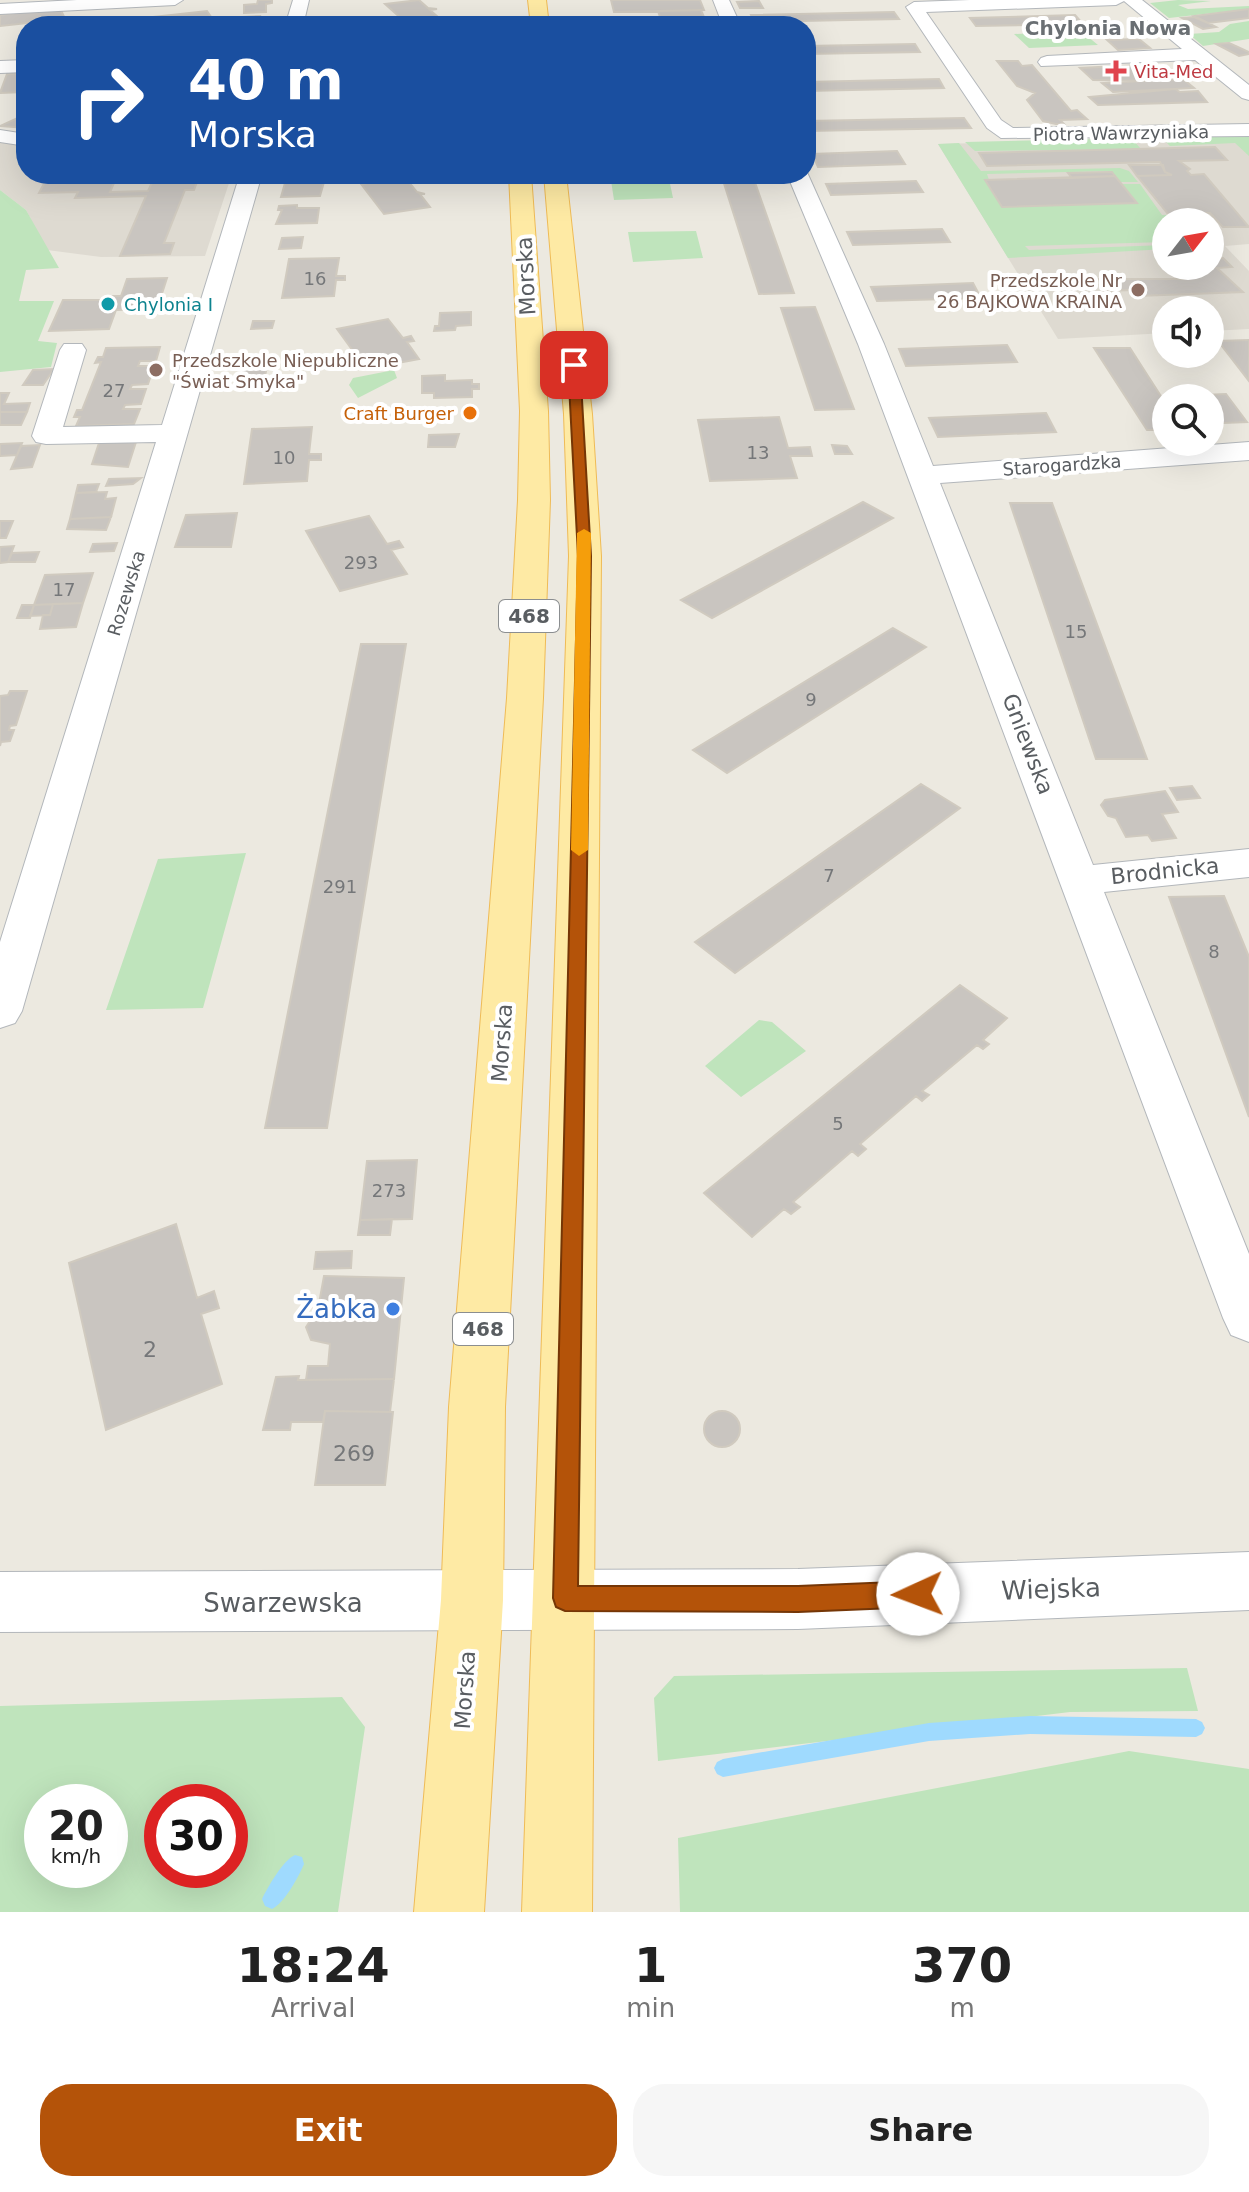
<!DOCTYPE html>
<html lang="en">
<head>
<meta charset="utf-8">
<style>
  :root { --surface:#fff; --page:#f6f6f6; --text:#222; --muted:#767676; --accent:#b45309 }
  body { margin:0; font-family:"DejaVu Sans",sans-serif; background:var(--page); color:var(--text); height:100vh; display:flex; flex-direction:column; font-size:30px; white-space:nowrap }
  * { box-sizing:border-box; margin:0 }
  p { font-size:26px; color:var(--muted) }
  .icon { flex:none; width:44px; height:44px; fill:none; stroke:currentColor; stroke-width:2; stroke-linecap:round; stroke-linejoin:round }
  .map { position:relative; height:1912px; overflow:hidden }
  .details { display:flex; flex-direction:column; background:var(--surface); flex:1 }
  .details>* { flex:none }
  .guide { position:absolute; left:16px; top:16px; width:800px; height:168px; border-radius:32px; box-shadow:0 8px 32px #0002; background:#1a4fa0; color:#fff; overflow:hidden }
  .needle { width:52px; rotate:59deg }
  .fabs { position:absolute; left:1152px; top:208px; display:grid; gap:16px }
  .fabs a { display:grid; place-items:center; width:72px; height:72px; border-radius:50%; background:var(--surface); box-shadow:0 8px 32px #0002; font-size:40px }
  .speed { position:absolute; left:24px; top:1784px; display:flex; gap:16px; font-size:40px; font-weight:700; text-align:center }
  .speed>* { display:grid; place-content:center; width:104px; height:104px; border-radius:50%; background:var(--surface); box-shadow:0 8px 32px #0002; line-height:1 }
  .speed small { font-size:20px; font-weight:400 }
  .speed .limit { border:12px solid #d22; background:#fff; color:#111 }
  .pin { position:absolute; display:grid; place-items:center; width:68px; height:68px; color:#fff; margin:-34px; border-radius:16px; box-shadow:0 4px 12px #0006 }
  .me { position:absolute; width:88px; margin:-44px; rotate:268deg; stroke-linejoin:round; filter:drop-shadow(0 0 6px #0008) }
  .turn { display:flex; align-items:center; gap:28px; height:168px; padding:0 40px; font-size:36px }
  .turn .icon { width:104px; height:104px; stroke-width:2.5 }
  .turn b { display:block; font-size:56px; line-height:68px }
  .eta { display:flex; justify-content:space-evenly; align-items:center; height:136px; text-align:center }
  .eta b { font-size:48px; font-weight:800; line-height:56px }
  .cta { display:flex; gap:16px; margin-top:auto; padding:16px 40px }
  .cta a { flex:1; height:92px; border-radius:32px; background:var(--accent); color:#fff; font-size:32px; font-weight:800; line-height:92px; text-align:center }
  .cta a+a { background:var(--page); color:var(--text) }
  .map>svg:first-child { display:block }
  .education { fill:#dedad1; fill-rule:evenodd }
  .green { fill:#bfe4bc; fill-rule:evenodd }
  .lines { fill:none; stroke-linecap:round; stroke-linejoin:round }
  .stream { fill:#9fdafe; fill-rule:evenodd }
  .building { fill:#c9c5c0; stroke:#d0cabf; stroke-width:2 }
  .street-casing { stroke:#b3b7bb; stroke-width:2 }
  .primary-casing { stroke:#efbb56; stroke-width:2 }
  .street { fill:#fff; fill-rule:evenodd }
  .primary { fill:#feeaa4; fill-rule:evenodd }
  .route { fill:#b45309; stroke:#753606; stroke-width:2 }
  .slow { fill:#f59e0b }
  .health-dot { fill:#e0444e; stroke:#fff; stroke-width:3 }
  .education-dot { fill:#8d6e63; stroke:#fff; stroke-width:3 }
  .culture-dot { fill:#0f9aa8; stroke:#fff; stroke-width:3 }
  .food-dot { fill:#e8710a; stroke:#fff; stroke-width:3 }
  .shop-dot { fill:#3f7fe0; stroke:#fff; stroke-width:3 }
  .labels { text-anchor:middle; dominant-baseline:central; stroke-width:8; stroke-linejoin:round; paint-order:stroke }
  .far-health-label { font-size:18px; fill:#be3a42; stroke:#fff; text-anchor:start }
  .far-street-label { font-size:18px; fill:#595d61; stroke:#fff }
  .number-label { font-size:18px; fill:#757779 }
  .far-education-label { font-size:18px; fill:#785e54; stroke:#fff; text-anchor:end }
  .far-culture-label { font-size:18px; fill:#0d838f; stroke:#fff; text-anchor:start }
  .far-food-label { font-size:18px; fill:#c56008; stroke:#fff; text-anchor:end }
  .far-neighbourhood-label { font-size:20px; font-weight:bold; fill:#6a6f73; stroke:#fff }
  .shield { fill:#fff; stroke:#8b8e90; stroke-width:2 }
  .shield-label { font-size:20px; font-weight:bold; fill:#595d61 }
  .street-label { font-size:22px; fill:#595d61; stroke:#fff }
  .near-number-label { font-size:22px; fill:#757779 }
  .near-shop-label { font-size:26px; fill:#366cbe; stroke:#fff; text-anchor:end }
  .near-street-label { font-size:26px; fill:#595d61; stroke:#fff }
</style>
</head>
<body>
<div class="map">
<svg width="1249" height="1912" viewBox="0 0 1249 1912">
  <rect width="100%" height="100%" fill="#ece9e0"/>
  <!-- education -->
  <path class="education" d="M1249,136V244L1225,246L1249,271V329L1210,331V310H1166V333L1058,339L938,144ZM1166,222H1210V266H1166Z
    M0,140L26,145V174H232L205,256L101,257L47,250L26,210L0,190Z"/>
  <!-- green -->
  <path class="green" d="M1178,0L1211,1L1178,5L1188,9L1249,6V9L1169,18L1150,3Z
    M1249,21V39L1203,46L1189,34L1219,32L1230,24Z
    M1081,31L1098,45L1029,48L1014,34Z
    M1249,135V156L1235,143L1170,146L1163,139L1154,138Z
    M1140,138L1133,140L1141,149L975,151L965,142Z
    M959,143L981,171L1120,168L1129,171L1138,182H1120L1111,171L987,174L989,180L985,181L1002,207L1136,202L1122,184H1140L1162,215L1196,214L1204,222H1166V242L1025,246L1029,250L1166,245V249L1008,258L938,144Z
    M610,174H668L673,198L614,200Z
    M0,190L26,210L59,268L26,270L19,301H54L38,341L57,343L51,367L0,372Z
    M696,231L703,258L633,262L628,232Z
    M394,370L397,378L358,398L349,385L353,378Z
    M246,853L203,1008L106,1010L158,859Z
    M759,1020L772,1022L806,1051L741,1097L705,1066Z
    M1187,1668L1198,1711L1070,1712L658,1761L654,1698L674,1676Z
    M342,1697L365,1727L338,1912H0V1706ZM42,1802H110V1870H42ZM162,1802H230V1870H162Z
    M1129,1751L1249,1769V1912H680L678,1838Z"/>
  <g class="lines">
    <!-- stream -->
    <path class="stream" d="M1030,1716L1196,1719L1202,1722L1205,1728L1202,1734L1196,1737L1030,1734L929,1741L723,1777L717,1774L714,1768L717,1762L723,1759L929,1723Z
      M295,1855L302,1857L304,1864C299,1876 284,1904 272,1909L265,1906L262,1899C268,1887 283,1860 295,1855Z"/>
  </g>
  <!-- building -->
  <path class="building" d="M258,0H272V3L266,4V12L244,13V5L257,4Z
    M419,0L428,8L437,9L430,10L438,17L404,21L385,4Z
    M611,0H700L704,10L614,12Z
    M759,1L763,8H740L737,2Z
    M60,8L65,19L0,26V15Z
    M1249,9V18L1208,23L1194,16Z
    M701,10L706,22L662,23L658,11Z
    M207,11L214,21L182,26H147L143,18Z
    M894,12L899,19L754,22L751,15Z
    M1075,15L1083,24L976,26L970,18Z
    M260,16L259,19H272L273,25L244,26L245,22H241L243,17Z
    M1194,17L1208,23L1216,27L1203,29L1182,18Z
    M1139,39L1150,48L1118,50L1107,40Z
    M1229,43L1249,52V54L1239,56L1216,44Z
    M915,44L920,52L806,54V46Z
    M997,61H1018L1022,66L1032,65L1071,111L1077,110L1087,119L1060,120L1064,124H1056L1043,121L1027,100L1035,93L1017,86Z
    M1141,65L1152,74L1141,77L1145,81L1093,80L1080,68Z
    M25,73L21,83L26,82L24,92L0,93L7,74Z
    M939,79L944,88L806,91V82Z
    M1183,79L1194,88L1113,92L1102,83Z
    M1175,89L1180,92L1198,91L1207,102L1098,105L1089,97Z
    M25,113L26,128L0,126L20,117Z
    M964,118L971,128L806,131V121Z
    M1215,147L1227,160L1179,161L1190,169L1187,171L1191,175L1204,174L1249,227H1223L1210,213L1168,214L1137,176L1172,175L1165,172L1160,162L987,166L979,153Z
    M897,151L905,164L818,167L812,154Z
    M1129,165H1163L1165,172L1172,175L1137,176Z
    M1112,172L1115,176L1072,178L1068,173Z
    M49,174H118L110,192L148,191L156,174H200L194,190H185L164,243H174L170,254L120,256L146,196L75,198L78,192L39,193Z
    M721,174H752L794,293L759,294Z
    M1115,176L1137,203L1002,207L985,180Z
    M405,177L417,192L425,194H420L430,207L384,214L361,184Z
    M916,181L923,192L831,195L826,184Z
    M324,182L320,196L281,197L285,183Z
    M297,205V208H319L317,223L276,224L282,210H278L279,206Z
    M942,229L950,242L853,245L847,232Z
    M303,237L301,248L279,249L282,238Z
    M339,258L336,276H345V280H336L334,296L282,298L289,259Z
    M1223,258L1232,267L1217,268L1243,292L1137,296L1133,290L1106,291L1097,279H1184L1174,266H1210V259Z
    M167,278L157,309L116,310L109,329L49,331L63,300H106L108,296H121L127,279Z
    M973,283L981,298L877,301L871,287Z
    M815,307L854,409L815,410L781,308Z
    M471,312V325L456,326L455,330L434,331L435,326H439L440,313Z
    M388,319L403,338L411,336L414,341L407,342L419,359L366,369L337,329Z
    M253,321H274L272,328L251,329Z
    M1249,340V381L1218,341Z
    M1007,345L1017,362L906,366L899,349Z
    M160,347L156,361H140L138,366H154L148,384L132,385L130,389H146L141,404L125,405L123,409H140L134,424L76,426L80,417H74L77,410H82L101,362L95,363L98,357H103L106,348Z
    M1094,348H1130L1166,404V430H1147Z
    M268,363L263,384L238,385L243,364Z
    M54,369L43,385H23L33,370Z
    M445,375V381L472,380V384H479V389H472V397L434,398V393H422V376Z
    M0,393H9L4,404L30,403L27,412H0Z
    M1226,394L1247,422L1223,423L1210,405V398L1203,395Z
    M0,412H27L21,425H0Z
    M1046,413L1056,432L938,437L929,418Z
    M779,417L788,448L810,447L812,456H790L797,478L710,481L698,420Z
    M312,427L309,454H321V460H309L307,481L244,484L252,429Z
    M459,434L455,447H428L429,435Z
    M136,442L128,467L92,464L99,443Z
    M22,443L17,455L0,456V444Z
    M40,445L32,467L11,469L21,446Z
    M832,445L847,446L852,454H835Z
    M141,478L133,484L106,486L109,479Z
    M99,484L96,492L76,493L78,485Z
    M107,492L105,499L116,498L111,517L70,519L76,493Z
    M863,502L893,518L712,618L681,600Z
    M1010,503H1052L1147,759H1096Z
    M237,513L231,547H175L186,515Z
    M369,516L387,544L399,541L403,547L391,550L407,574L340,591L306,531Z
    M111,517L106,530L67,529L70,519Z
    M0,521H13L6,538H0Z
    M117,543L114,551L90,552L93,544Z
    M14,546L8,562L0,563V547Z
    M39,552L35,562H8L12,553Z
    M93,573L83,603L34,605L45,575Z
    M83,603L76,627L40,629L43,615H50L53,604Z
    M53,604L50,615L30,616L34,605Z
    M22,605H34L30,618H17Z
    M893,628L926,647L727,773L693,750Z
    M361,644H406L327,1128H265Z
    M10,691H27L16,725L10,726L9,730H14L10,741L1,742L0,746V696L8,695Z
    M921,784L960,808L735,973L695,942Z
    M1192,786L1200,798L1177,800L1170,788Z
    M1165,791L1178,812L1162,814L1176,838L1152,841L1148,835L1126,837L1116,818L1108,816L1101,805L1105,800Z
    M1224,896L1249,957V1117L1169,897Z
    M960,985L1007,1018L983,1040L989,1044L983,1049L977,1045L922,1091L929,1095L922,1101L916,1096L860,1144L866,1149L858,1156L852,1151L793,1202L800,1207L791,1214L784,1209L752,1237L704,1193Z
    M417,1160L412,1219L360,1220L367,1161Z
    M392,1219L390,1235H358L360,1220Z
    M176,1224L197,1298L214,1291L219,1308L201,1314L222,1384L106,1430L69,1263Z
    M352,1251L351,1268L314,1269L316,1252Z
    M324,1276L404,1278L394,1379L306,1380L308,1366H328L330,1344L311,1340L306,1327L318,1309Z
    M299,1376L298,1380L394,1379L390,1412L325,1411L323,1422H291L290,1430H263L276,1377Z
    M704 1429a18 18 0 1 1 36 0a18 18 0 1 1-36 0Z
    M325,1411L393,1412L385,1485H315Z"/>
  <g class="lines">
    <!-- street casing -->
    <g class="street-casing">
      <path id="street" d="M77,0H183L175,5L0,14V4Z
        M293,0H309L303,26H285Z
        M713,0H729L741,26H723Z
        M970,0H1142L1249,85V100L1242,98L1195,60L1041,66L1038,62L1041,58L1047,56L1182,49L1124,1L1116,5L926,12L1001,120L1013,128L1249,124V136L1001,138L987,128L906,7L914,2Z
        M26,60V72L0,73V61Z
        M0,130L26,134V146L0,142Z
        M806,170L884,344L933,466L1249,442V460L940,483L1093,865L1249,849V877L1104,892L1249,1254V1342L1231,1335L1223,1318L858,344L787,174H806Z
        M240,174H262L22,1011L15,1023L0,1028V942L156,442L46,444L36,442L32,436L60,350L64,344H82L86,350L63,427L162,425Z
        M1249,1552V1610L798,1629L0,1632V1572L798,1569Z"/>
    </g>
    <!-- primary casing -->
    <g class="primary-casing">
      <path id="primary" d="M528,0H546L549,26H531Z
        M509,174H531L548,411L550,500L543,698L505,1407L503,1600L484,1912H414L441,1600L449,1407L507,698L518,500L520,411Z
        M544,174H566L592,414L601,556L592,1912H522L569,556L564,414Z"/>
    </g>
    <!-- street -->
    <use href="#street" class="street"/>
    <!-- primary -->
    <use href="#primary" class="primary"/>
  </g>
  <!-- route -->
  <path class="route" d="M574,362L580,365L591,556L578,1586H798L918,1581L927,1585L930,1594L927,1603L918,1607L798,1612L565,1611L556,1607L553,1598L578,556L568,365Z"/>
  <!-- slow -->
  <path class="slow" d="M584,529L591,533L588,850L579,856L571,850L577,533Z"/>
  <!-- markers -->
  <path class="health-dot" d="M1112 59h8v8h8v8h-8v8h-8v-8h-8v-8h8z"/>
  <g class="education-dot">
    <circle cx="1138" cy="290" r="8"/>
    <circle cx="156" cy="370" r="8"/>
  </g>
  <circle class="culture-dot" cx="108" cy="304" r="8"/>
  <circle class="food-dot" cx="470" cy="413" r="8"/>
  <circle class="shop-dot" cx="393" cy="1309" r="8"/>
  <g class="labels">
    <!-- far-health labels -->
    <g class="far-health-label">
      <text x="1134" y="71">Vita-Med</text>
    </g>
    <!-- far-street labels -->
    <g class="far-street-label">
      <text transform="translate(1121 133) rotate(-1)">Piotra Wawrzyniaka</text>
      <text transform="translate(1062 465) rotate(-4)">Starogardzka</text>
      <text transform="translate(126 593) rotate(-73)">Rozewska</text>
    </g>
    <!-- number labels -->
    <g class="number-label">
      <text x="315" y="278">16</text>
      <text x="114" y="390">27</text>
      <text x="758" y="452">13</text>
      <text x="284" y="457">10</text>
      <text x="361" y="562">293</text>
      <text x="64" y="589">17</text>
      <text x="1076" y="631">15</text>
      <text x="811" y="699">9</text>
      <text x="829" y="875">7</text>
      <text x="340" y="886">291</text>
      <text x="1214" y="951">8</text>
      <text x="838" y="1123">5</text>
      <text x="389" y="1190">273</text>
    </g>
    <!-- far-education labels -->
    <g class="far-education-label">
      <text x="1122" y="280">Przedszkole Nr<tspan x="1122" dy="21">26 BAJKOWA KRAINA</tspan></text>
      <text x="172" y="360" text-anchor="start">Przedszkole Niepubliczne<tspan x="172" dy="21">"Świat Smyka"</tspan></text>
    </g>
    <!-- far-culture labels -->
    <g class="far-culture-label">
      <text x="124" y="304">Chylonia I</text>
    </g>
    <!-- far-food labels -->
    <g class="far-food-label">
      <text x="454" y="413">Craft Burger</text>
    </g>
    <!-- far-neighbourhood labels -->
    <g class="far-neighbourhood-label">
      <text x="1108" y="28">Chylonia Nowa</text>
    </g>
    <!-- shield labels -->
    <g class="shield">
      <rect x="499" y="600" width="60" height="32" rx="6"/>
      <rect x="453" y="1313" width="60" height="32" rx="6"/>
    </g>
    <g class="shield-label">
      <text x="529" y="616">468</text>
      <text x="483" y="1329">468</text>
    </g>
    <!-- street labels -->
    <g class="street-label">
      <text transform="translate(526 276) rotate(-93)">Morska</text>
      <text transform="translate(1028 744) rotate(69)">Gniewska</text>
      <text transform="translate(1165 871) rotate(-6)">Brodnicka</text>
      <text transform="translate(502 1043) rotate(-86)">Morska</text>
      <text transform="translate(465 1690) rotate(-86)">Morska</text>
    </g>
    <!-- near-number labels -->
    <g class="near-number-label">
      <text x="150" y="1349">2</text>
      <text x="354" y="1453">269</text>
    </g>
    <!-- near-shop labels -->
    <g class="near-shop-label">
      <text x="377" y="1309">Żabka</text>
    </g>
    <!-- near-street labels -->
    <g class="near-street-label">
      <text transform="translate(1051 1589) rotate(-2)">Wiejska</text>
      <text x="283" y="1603">Swarzewska</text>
    </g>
  </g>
</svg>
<div class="fabs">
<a><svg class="needle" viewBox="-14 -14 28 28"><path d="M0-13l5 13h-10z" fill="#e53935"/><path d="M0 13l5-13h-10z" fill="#767676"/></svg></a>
<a><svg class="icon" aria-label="sound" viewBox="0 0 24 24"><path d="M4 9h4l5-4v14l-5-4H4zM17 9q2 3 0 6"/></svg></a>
<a><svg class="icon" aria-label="search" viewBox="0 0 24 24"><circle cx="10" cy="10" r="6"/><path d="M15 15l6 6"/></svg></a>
</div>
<div class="speed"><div>20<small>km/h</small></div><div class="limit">30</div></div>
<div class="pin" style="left:574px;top:365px;background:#d93025"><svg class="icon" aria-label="arrive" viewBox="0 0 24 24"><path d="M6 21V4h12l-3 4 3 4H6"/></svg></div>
<svg class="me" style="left:918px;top:1594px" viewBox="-20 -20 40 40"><circle r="19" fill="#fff"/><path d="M0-13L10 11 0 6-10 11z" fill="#b45309"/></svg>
<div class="guide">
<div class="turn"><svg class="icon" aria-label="right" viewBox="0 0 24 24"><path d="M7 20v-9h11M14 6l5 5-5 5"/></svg><div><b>40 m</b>Morska</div></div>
</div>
</div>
<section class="details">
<div class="eta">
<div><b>18:24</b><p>Arrival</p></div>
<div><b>1</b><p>min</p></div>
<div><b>370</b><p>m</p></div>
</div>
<div class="cta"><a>Exit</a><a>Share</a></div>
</section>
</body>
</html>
